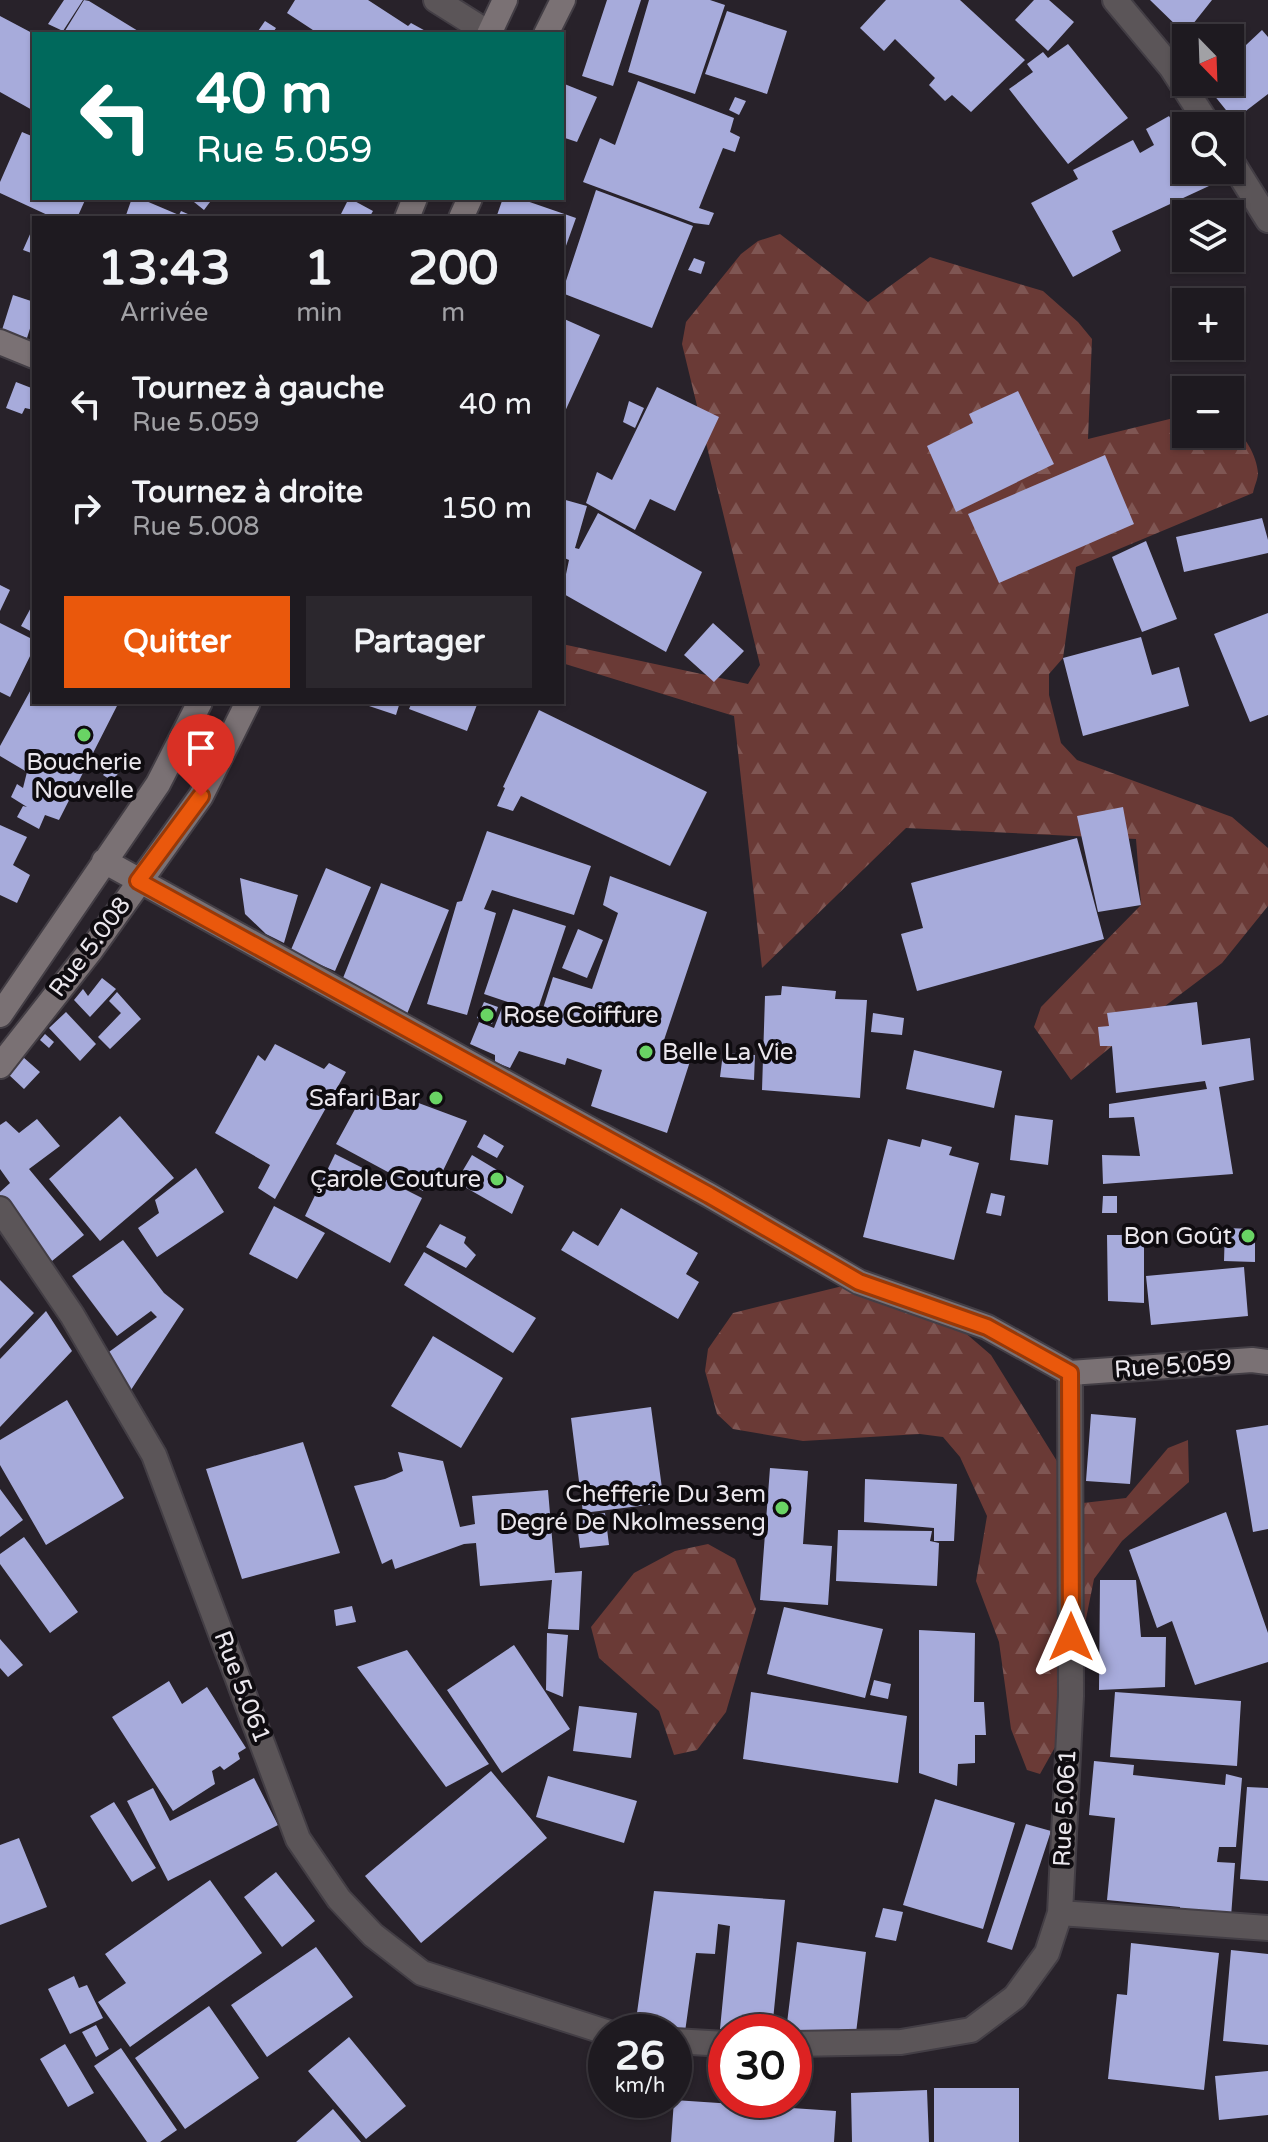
<!DOCTYPE html>
<html lang="fr">
<head>
<meta charset="utf-8">
<style>
  :root { --surface:#1e1a20; --page:#2b272d; --text:#f1f3f6; --muted:#a1a1a5; --line:#3c383e; --accent:#ea580c }
  body { margin:0; font-family:"Varela Round",sans-serif; background:var(--page); color:var(--text); height:100vh; display:flex; flex-direction:column; font-size:30px; white-space:nowrap }
  * { box-sizing:border-box; margin:0 }
  p { font-size:26px; color:var(--muted) }
  .icon { flex:none; width:44px; height:44px; fill:none; stroke:currentColor; stroke-width:2; stroke-linecap:round; stroke-linejoin:round }
  .map { position:relative; flex:1; overflow:hidden }
  .panel { position:absolute; left:32px; top:216px; width:532px; height:488px; display:flex; flex-direction:column; background:var(--surface); border-radius:0px; box-shadow:0 2px 6px #0004,0 0 0 2px var(--line) }
  .panel>* { flex:none }
  .hud { position:absolute; left:32px; top:32px; width:532px; height:168px; border-radius:0px; box-shadow:0 2px 6px #0004,0 0 0 2px var(--line); background:#00695c; color:#fff; overflow:hidden }
  .needle { width:52px; rotate:157deg }
  .fabs { position:absolute; left:1172px; top:24px; display:grid; gap:16px }
  .fabs a { display:grid; place-items:center; width:72px; height:72px; border-radius:0px; background:var(--surface); box-shadow:0 2px 6px #0004,0 0 0 2px var(--line); font-size:40px }
  .speed { position:absolute; left:588px; top:2014px; display:flex; gap:16px; font-size:40px; font-weight:700; text-align:center }
  .speed>* { display:grid; place-content:center; width:104px; height:104px; border-radius:50%; background:var(--surface); box-shadow:0 2px 6px #0004,0 0 0 2px var(--line); line-height:1 }
  .speed small { font-size:20px; font-weight:400 }
  .speed .limit { border:12px solid #d22; background:#fff; color:#111 }
  .pin { position:absolute; display:grid; place-items:center; width:68px; height:68px; color:#fff; margin:-82px -34px; border-radius:50% 50% 50% 0; rotate:-45deg; box-shadow:0 0 8px #0007 }
  .pin .icon { rotate:45deg }
  .me { position:absolute; width:88px; margin:-44px; rotate:0deg; stroke-linejoin:round; filter:drop-shadow(0 0 6px #0008) }
  .turn { display:flex; align-items:center; gap:28px; height:168px; padding:0 32px; font-size:36px }
  .turn .icon { width:104px; height:104px; stroke-width:2.5 }
  .turn b { display:block; font-size:56px; line-height:68px }
  .eta { display:flex; justify-content:space-evenly; align-items:center; height:136px; text-align:center }
  .eta b { font-size:48px; font-weight:700; line-height:56px }
  .action { display:flex; gap:16px; margin-top:auto; padding:16px 32px }
  .action a { flex:1; height:92px; border-radius:0px; background:var(--accent); color:#fff; font-size:32px; font-weight:700; line-height:92px; text-align:center }
  .action a+a { background:var(--page); color:var(--text) }
  ul { padding:0; list-style:none }
  li { display:flex; align-items:center; gap:24px; height:104px; padding:0 32px }
  li div { flex:1 }
  li b { display:block; font-size:30px }
  li em { font-style:normal }
  .map>svg:first-child { display:block }
  .forest { fill:url(#forest-firs) }
  .building { fill:#a7abdb }
  .lines { fill:none; stroke-linecap:round; stroke-linejoin:round }
  .street-casing { stroke:#433e45; stroke-width:28 }
  .secondary-casing { stroke:#433e45; stroke-width:28 }
  .street { stroke:#5b5558; stroke-width:24 }
  .secondary { stroke:#7a7174; stroke-width:24 }
  .route-casing { stroke:#983908; stroke-width:20 }
  .route { stroke:#ea580c; stroke-width:14 }
  .poi-dot { fill:#69d464; stroke:#0f0c10; stroke-width:3 }
  .labels { text-anchor:middle; dominant-baseline:central; stroke-width:8; stroke-linejoin:round; paint-order:stroke }
  .poi-label { font-size:24px; fill:#ebe7ed; stroke:#0f0c10; text-anchor:end }
  .street-label { font-size:24px; fill:#ebe7ed; stroke:#0f0c10 }
</style>
</head>
<body>
<div class="map">
<svg width="1268" height="2142" viewBox="0 0 1268 2142">
  <defs>
    <pattern id="forest-firs" width="22" height="20" patternUnits="userSpaceOnUse" patternTransform="scale(2)"><rect width="22" height="20" fill="#6a3a36"/><path d="M5 1l3.5 6h-7zM16 11l3.5 6h-7z" fill="#7f5653"/></pattern>
  </defs>
  <rect width="100%" height="100%" fill="#28222a"/>
  <!-- forest -->
  <path class="forest" d="M780,234L868,302L930,257L1043,291L1078,322L1092,339L1088,439L1186,415V434H1230V426C1244,433 1257,456 1258,473C1258,479 1254,487 1253,493L1076,567L1063,658L1049,674V695L1061,743L1077,760L1232,817L1268,848V906L1222,963L1112,1046L1071,1080L1034,1027L1041,1007L1141,905L1136,839L906,828L762,968L734,716L562,663V644L748,684L760,665L682,344L686,322L741,254L758,241Z
    M859,1282L941,1312L991,1355L1083,1503L1126,1498L1168,1448L1188,1440L1189,1482L1122,1541L1094,1579L1063,1733L1040,1774L1027,1770L1011,1729L999,1642L976,1581L987,1516L960,1457L943,1437L920,1434L803,1441L733,1429L717,1414L705,1371L708,1349L733,1313Z
    M708,1544L735,1559L756,1609L726,1712L697,1750L674,1755L659,1711L599,1658L591,1627L634,1573L675,1551Z"/>
  <!-- building -->
  <path class="building" d="M64,0H83L63,31L48,24Z
    M84,0L89,1L143,34H63Z
    M295,0H368L408,26L411,23L431,34H319L287,13Z
    M607,0H641L613,86L582,76Z
    M649,0H710L725,5L695,94L628,72Z
    M886,0H960L1025,60L971,112L952,95L945,101L929,85L935,78L895,39L884,51L860,28Z
    M1034,0H1049L1074,22L1048,51L1015,20Z
    M1150,0H1212L1185,34Z
    M727,11L787,31L767,94L705,74Z
    M0,16L34,34V111L0,92Z
    M265,21L276,28L272,34H256Z
    M1262,30L1268,37V94L1234,120L1205,84L1230,82V60Z
    M1068,44L1128,118L1068,164L1009,89L1033,72L1027,64L1043,52L1048,58Z
    M638,81L734,118L730,132L740,137L735,152L723,148L699,208L714,213L709,225L694,223L583,182L600,138L615,145Z
    M562,83L597,97L577,142L562,137Z
    M735,97L746,101L739,115L729,110Z
    M1169,116L1186,146V170H1200L1209,186L1112,231L1121,251L1073,277L1031,203L1078,179L1073,170L1133,140L1140,153L1154,145L1146,129Z
    M22,132L34,137V198H86L77,218H54L0,193V182Z
    M596,190L693,226L652,328L562,293Z
    M132,198H139L179,215L181,211L197,218H125Z
    M189,198H213L204,210Z
    M349,198L373,211L369,218H348L341,214Z
    M503,198H518L576,218L562,257V218H496Z
    M31,232L34,233V254L23,250Z
    M694,258L705,262L701,274L688,270Z
    M13,295L34,302V316L27,338L2,330Z
    M562,318L600,335L562,418Z
    M16,382L34,389V410L25,408L22,414L6,408Z
    M657,387L719,417L675,511L650,499L635,530L586,503L597,472L612,480Z
    M1018,391L1054,464L956,512L927,446L973,423L969,414Z
    M629,401L644,408L635,428L623,422Z
    M1105,455L1134,524L999,583L968,514Z
    M562,499L587,506L575,548L579,549L598,513L702,572L666,652L562,593L569,560L562,557Z
    M1262,518L1268,540V553L1184,572L1176,537Z
    M1146,541L1177,619L1142,632L1112,557Z
    M0,585L10,590L0,611Z
    M34,602V633L21,626Z
    M1268,613V715L1250,722L1214,634Z
    M0,623L34,640V648L10,697L0,692Z
    M713,623L744,651L714,682L684,655Z
    M1141,637L1152,675L1179,667L1189,706L1083,736L1063,658Z
    M34,684V702H119L59,820L45,815L39,829L17,817L23,806L27,807L11,797L17,784L23,788L27,772L0,756V746Z
    M357,702H400L396,715Z
    M412,702H478L467,731L409,709Z
    M539,710L707,792L670,866L521,796L513,811L497,806L505,788L503,787Z
    M112,763L121,770L112,781L103,775Z
    M1123,807L1141,905L1098,912L1077,816Z
    M0,825L27,837L13,865L30,875L17,903L0,895Z
    M487,831L591,866L574,915L492,890L484,909L496,913L467,1015L427,1004L457,902L462,901Z
    M1077,838L1104,939L917,991L901,934L923,928L911,883Z
    M326,868L371,887L335,971L290,952Z
    M610,876L707,912L663,1043L693,1052L667,1133L591,1106L602,1070L567,1058L565,1065L519,1051L510,1068L495,1062V1055L470,1044L479,1022L494,1028L504,1003L540,1018L553,977L592,989L618,913L603,905Z
    M240,878L298,895L284,943L266,934L245,914Z
    M381,883L449,910L407,1014L339,988Z
    M513,909L566,926L537,1012L484,994Z
    M578,929L603,940L587,978L562,968Z
    M102,978L116,989L90,1017L74,1000L83,989L88,996Z
    M782,986L836,991L835,999L867,1000L860,1098L762,1090L765,996L781,995Z
    M117,992L141,1019L110,1049L98,1037L121,1013L109,1001Z
    M484,1002L498,1007L492,1024L477,1018Z
    M1197,1002L1202,1045L1250,1038L1254,1080L1219,1087L1233,1174L1103,1184L1102,1155L1140,1156L1134,1117L1109,1118V1104L1207,1089L1205,1081L1116,1093L1112,1046H1100L1098,1027L1109,1026L1107,1013Z
    M66,1012L96,1044L80,1061L49,1028Z
    M873,1013L904,1018L902,1035L871,1032Z
    M45,1034L54,1042L49,1048L40,1040Z
    M275,1044L324,1069L329,1063L346,1072L275,1199L258,1188L270,1165L215,1133L258,1055L265,1061Z
    M914,1050L1002,1071L994,1108L906,1089Z
    M723,1053L755,1055L754,1080L720,1077Z
    M23,1057L40,1072L24,1089L8,1074Z
    M366,1089L391,1103L397,1095L467,1121L439,1179L431,1175L423,1191L336,1144Z
    M1015,1115L1053,1120L1048,1165L1010,1160Z
    M120,1116L174,1178L100,1241L49,1179Z
    M37,1119L60,1146L29,1169L84,1235L52,1261L0,1202V1192L10,1183L0,1169V1125L6,1121L19,1133Z
    M484,1134L504,1146L497,1158L477,1147Z
    M888,1139L920,1147L922,1139L952,1147L949,1155L979,1163L954,1260L863,1237Z
    M335,1154L422,1198L390,1263L305,1216Z
    M472,1155L524,1186L512,1214L456,1182Z
    M196,1168L224,1212L157,1257L138,1228L159,1213L155,1200Z
    M991,1193L1005,1196L1001,1216L986,1213Z
    M1103,1196H1117V1213H1102Z
    M274,1206L325,1233L297,1279L249,1254Z
    M621,1208L698,1253L686,1274L699,1282L678,1319L561,1250L573,1231L598,1246Z
    M440,1224L466,1237L464,1243L476,1255L466,1268L426,1247Z
    M1225,1228L1255,1229V1262L1224,1261Z
    M1107,1235H1144V1303L1108,1301Z
    M123,1240L164,1293L184,1309L129,1393L102,1357L157,1317L151,1311L117,1336L72,1276Z
    M424,1252L536,1318L513,1353L404,1285Z
    M1244,1267L1248,1316L1151,1325L1146,1276Z
    M0,1280L34,1313L0,1349Z
    M46,1311L72,1351L0,1427V1359Z
    M433,1336L503,1378L461,1448L391,1406Z
    M67,1400L124,1498L46,1545L0,1465V1440Z
    M651,1407L664,1503L583,1513L571,1418Z
    M1091,1414L1136,1418L1130,1484L1086,1481Z
    M1268,1425V1529L1253,1532L1236,1430Z
    M303,1442L340,1553L242,1579L206,1469Z
    M398,1452L443,1461L460,1527L475,1524L472,1496L548,1490L555,1573L582,1571L579,1630L548,1629L552,1580L480,1586L476,1543L464,1544L395,1569L392,1559L382,1564L354,1486L385,1479L403,1471Z
    M770,1468L808,1471L803,1544L832,1546L828,1605L760,1600Z
    M865,1479L957,1484L954,1541H934V1528L864,1522Z
    M0,1489L23,1520L0,1537Z
    M1226,1512L1268,1633V1662L1195,1685L1172,1621L1157,1628L1129,1550Z
    M605,1513L609,1545L580,1548L576,1516Z
    M838,1530L932,1531L930,1541L939,1543L937,1586L836,1581Z
    M24,1537L78,1612L50,1633L0,1564V1554Z
    M1100,1580H1136L1141,1637H1166L1165,1687L1099,1690Z
    M352,1606L356,1622L336,1626L334,1610Z
    M784,1607L883,1629L865,1698L767,1674Z
    M919,1630L975,1633L974,1702H984L986,1735H975V1763L958,1764L957,1786L919,1773Z
    M547,1633L568,1635L563,1697L546,1690Z
    M0,1639L23,1665L8,1677L0,1668Z
    M514,1645L570,1729L502,1773L447,1690Z
    M407,1650L489,1764L446,1787L357,1667Z
    M874,1680L891,1684L888,1699L870,1695Z
    M169,1681L182,1704L207,1687L246,1748L238,1753L240,1759L224,1770L220,1766L212,1771L215,1784L173,1811L112,1717Z
    M751,1692L907,1716L898,1783L743,1759Z
    M1115,1692L1241,1701L1237,1766L1110,1757Z
    M579,1706L637,1713L631,1758L573,1751Z
    M1094,1761L1134,1765L1133,1775L1225,1785L1226,1774L1242,1778L1236,1847H1219L1217,1862L1235,1863L1231,1917L1180,1912V1907L1107,1900L1115,1818L1089,1815Z
    M491,1771L547,1838L421,1943L365,1876Z
    M548,1776L637,1801L624,1843L536,1817Z
    M254,1778L278,1825L168,1881L127,1801L153,1788L170,1821Z
    M1247,1787L1268,1788V1881L1240,1879Z
    M935,1799L1015,1823L983,1929L903,1905Z
    M114,1802L156,1868L132,1882L90,1816Z
    M1026,1824L1051,1831L1012,1950L987,1942Z
    M19,1838L47,1907L0,1925V1845Z
    M276,1872L315,1921L282,1947L244,1897Z
    M210,1880L262,1953L130,2047L98,2002L126,1983L105,1954Z
    M654,1891L785,1900L772,2030L720,2029L730,1926L718,1924L715,1954L696,1953L685,2032L635,2027Z
    M883,1908L903,1912L896,1941L875,1937Z
    M797,1942L866,1952L855,2041L786,2031Z
    M1131,1943L1219,1953L1204,2090L1108,2079L1117,1994L1127,1995Z
    M316,1947L353,1997L267,2057L231,2005Z
    M1231,1950L1268,1954V2045L1223,2041Z
    M74,1976L79,1988L87,1985L103,2018L70,2034L48,1989Z
    M209,2006L259,2078L185,2129L135,2058Z
    M96,2025L109,2049L96,2057L82,2032Z
    M349,2037L406,2106L366,2139L308,2071Z
    M65,2044L94,2093L68,2107L40,2059Z
    M121,2048L177,2130L160,2142H147L94,2066Z
    M1268,2071V2115L1219,2120L1215,2076Z
    M934,2088H1019V2142H934Z
    M927,2090L929,2142H852L851,2093Z
    M674,2100L836,2111L834,2142H671Z
    M333,2109L361,2142H296Z"/>
  <g class="lines">
    <!-- street casing -->
    <g class="street-casing">
      <path id="street" d="M436,0L490,34
        M1115,0L1171,67L1209,126
        M1230,159L1268,220
        M0,1209L72,1315L154,1455L298,1839L339,1899L373,1935L422,1973L606,2032
        M1060,1913L1268,1928
        M674,2041L726,2044
        M794,2044L901,2042L971,2030L1015,1997L1047,1953L1060,1913L1071,1696L1070,1373"/>
    </g>
    <!-- secondary casing -->
    <g class="secondary-casing">
      <path id="secondary" d="M489,34L505,0
        M546,34L563,0
        M407,218L415,198
        M461,218L470,198
        M0,342L34,356
        M104,861L709,1195L859,1282L987,1327L1070,1373L1252,1360L1268,1362
        M0,1015L158,784L200,702
        M0,1066L91,950L201,796L248,702"/>
    </g>
    <!-- street -->
    <use href="#street" class="street"/>
    <!-- secondary -->
    <use href="#secondary" class="secondary"/>
  </g>
  <g class="lines">
    <!-- route casing -->
    <g class="route-casing">
      <path id="route" d="M201,796L138,881L709,1195L859,1282L987,1327L1070,1373L1071,1637"/>
    </g>
    <!-- route -->
    <use href="#route" class="route"/>
  </g>
  <!-- markers -->
  <g class="poi-dot">
    <circle cx="84" cy="735" r="8"/>
    <circle cx="487" cy="1015" r="8"/>
    <circle cx="646" cy="1052" r="8"/>
    <circle cx="436" cy="1098" r="8"/>
    <circle cx="497" cy="1179" r="8"/>
    <circle cx="1248" cy="1236" r="8"/>
    <circle cx="782" cy="1508" r="8"/>
  </g>
  <g class="labels">
    <!-- poi labels -->
    <g class="poi-label">
      <text x="84" y="762" text-anchor="middle">Boucherie<tspan x="84" dy="28">Nouvelle</tspan></text>
      <text x="503" y="1015" text-anchor="start">Rose Coiffure</text>
      <text x="662" y="1052" text-anchor="start">Belle La Vie</text>
      <text x="420" y="1098">Safari Bar</text>
      <text x="481" y="1179">Çarole Couture</text>
      <text x="1232" y="1236">Bon Goût</text>
      <text x="766" y="1494">Chefferie Du 3em<tspan x="766" dy="28">Degré De Nkolmesseng</tspan></text>
    </g>
    <!-- street labels -->
    <g class="street-label">
      <text transform="translate(90 947) rotate(-53)">Rue 5.008</text>
      <text transform="translate(1173 1366) rotate(-4)">Rue 5.059</text>
      <text transform="translate(242 1687) rotate(69)">Rue 5.061</text>
      <text transform="translate(1065 1808) rotate(-87)">Rue 5.061</text>
    </g>
  </g>
</svg>
<div class="fabs">
<a><svg class="needle" viewBox="-14 -14 28 28"><path d="M0-13l5 13h-10z" fill="#e53935"/><path d="M0 13l5-13h-10z" fill="#a1a1a5"/></svg></a>
<a><svg class="icon" aria-label="search" viewBox="0 0 24 24"><circle cx="10" cy="10" r="6"/><path d="M15 15l6 6"/></svg></a>
<a><svg class="icon" aria-label="layers" viewBox="0 0 24 24"><path d="M12 4l9 5-9 5-9-5zM3 14l9 5 9-5"/></svg></a>
<a>+</a>
<a>−</a>
</div>
<div class="speed"><div>26<small>km/h</small></div><div class="limit">30</div></div>
<div class="pin" style="left:201px;top:796px;background:#d93025"><svg class="icon" aria-label="arrive" viewBox="0 0 24 24"><path d="M6 21V4h12l-3 4 3 4H6"/></svg></div>
<svg class="me" style="left:1071px;top:1637px" viewBox="-20 -20 40 40"><path d="M0-17L14 15 0 8-14 15z" fill="#ea580c" stroke="#fff" stroke-width="4"/></svg>
<div class="hud">
<div class="turn"><svg class="icon" aria-label="left" viewBox="0 0 24 24"><path d="M17 20v-9H6M10 6l-5 5 5 5"/></svg><div><b>40 m</b>Rue 5.059</div></div>
</div>
<section class="panel">
<div class="eta">
<div><b>13:43</b><p>Arrivée</p></div>
<div><b>1</b><p>min</p></div>
<div><b>200</b><p>m</p></div>
</div>
<ul>
<li><svg class="icon" aria-label="left" viewBox="0 0 24 24"><path d="M17 20v-9H6M10 6l-5 5 5 5"/></svg><div><b>Tournez à gauche</b><p>Rue 5.059</p></div><em>40 m</em></li>
<li><svg class="icon" aria-label="right" viewBox="0 0 24 24"><path d="M7 20v-9h11M14 6l5 5-5 5"/></svg><div><b>Tournez à droite</b><p>Rue 5.008</p></div><em>150 m</em></li>
</ul>
<div class="action"><a>Quitter</a><a>Partager</a></div>
</section>
</div>
</body>
</html>
